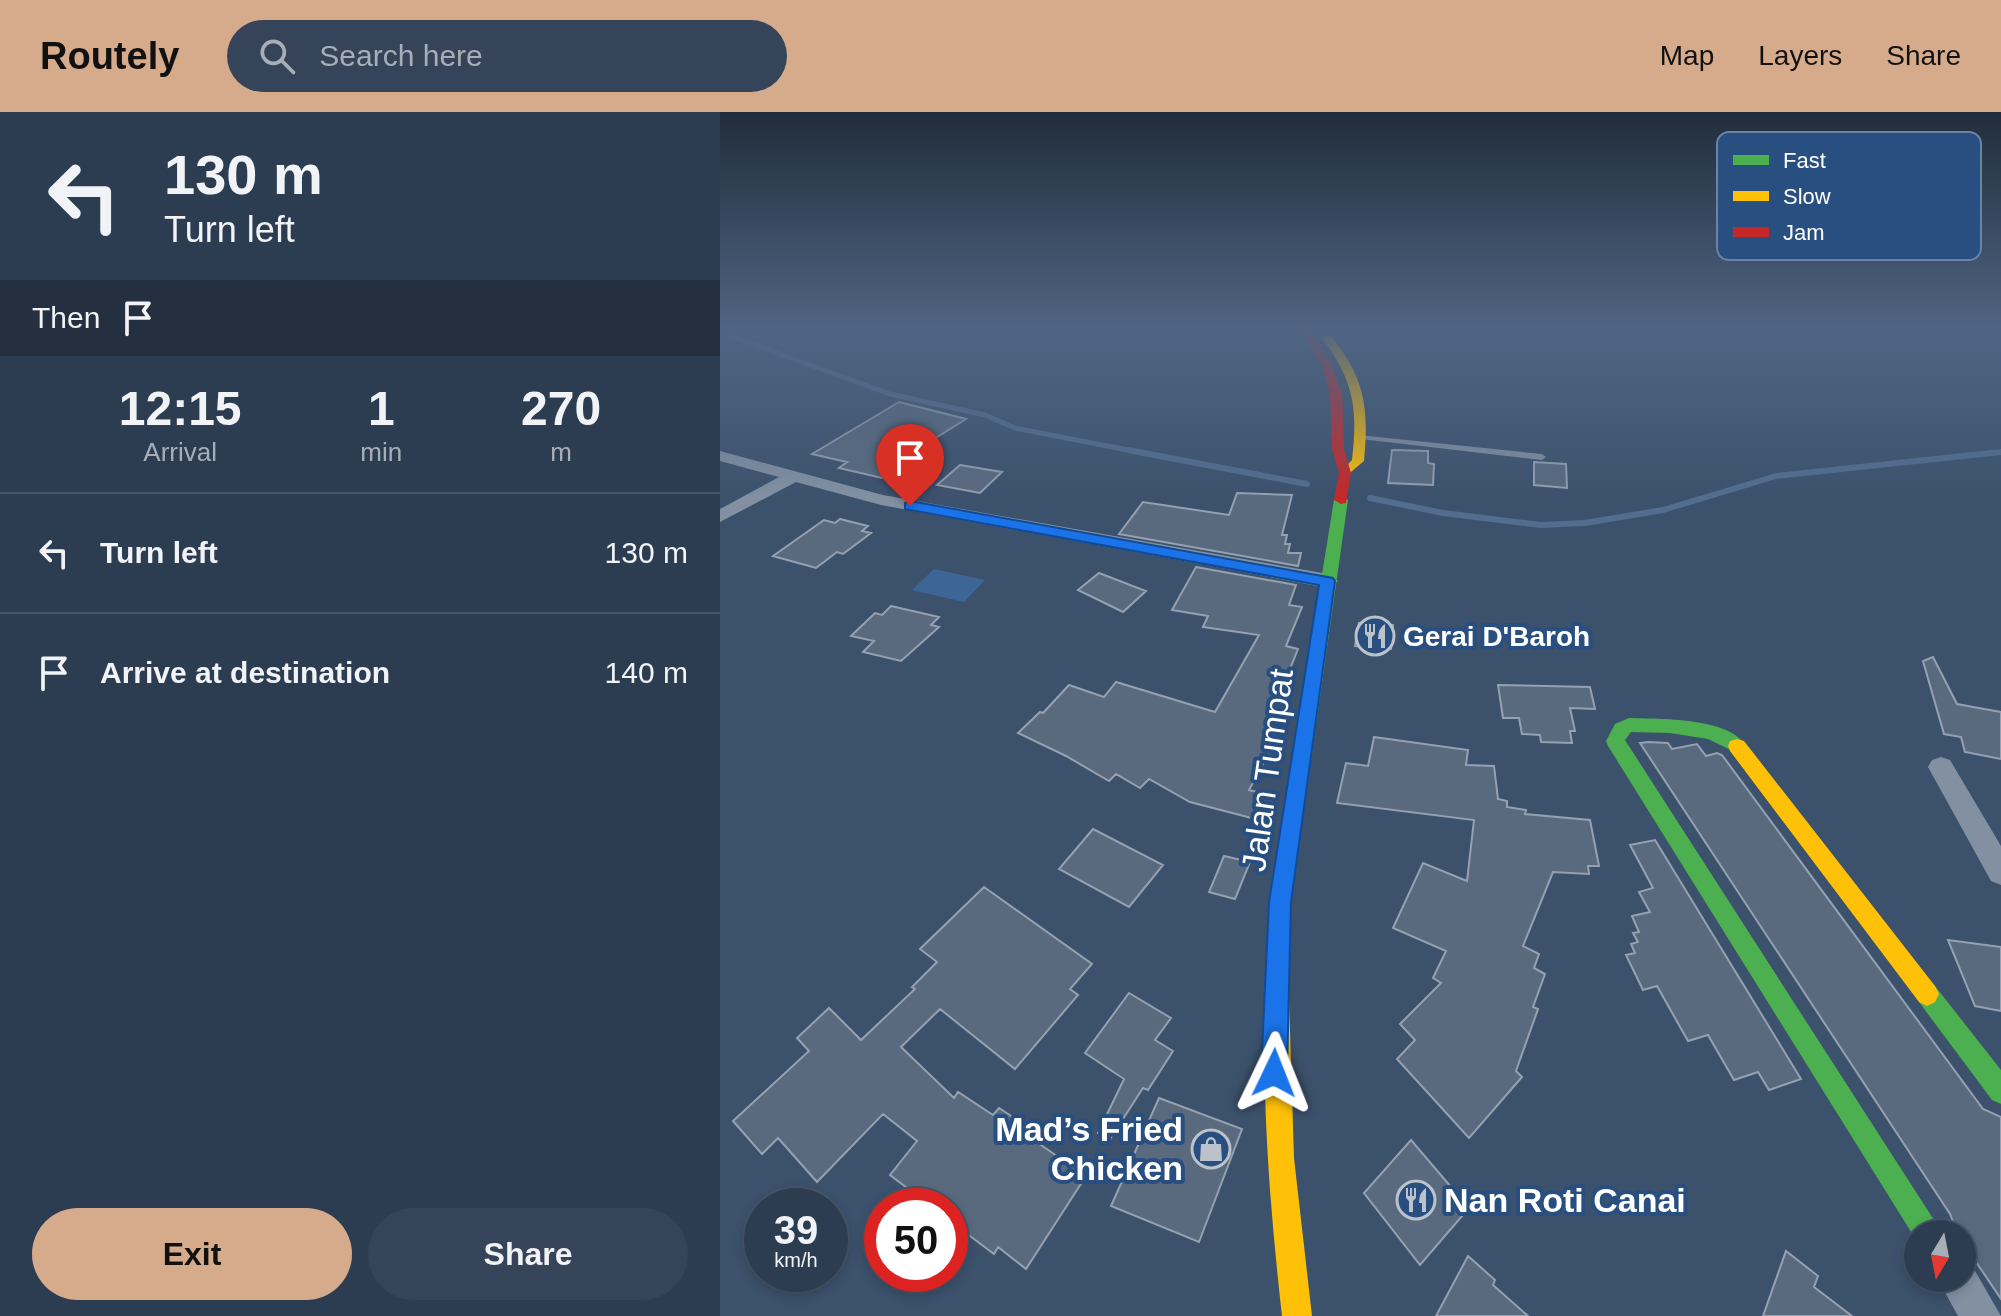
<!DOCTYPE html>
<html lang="en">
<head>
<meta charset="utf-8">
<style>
  :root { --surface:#2d3d51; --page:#354458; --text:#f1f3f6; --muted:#a7aeb7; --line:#485668; --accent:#d6ab8b }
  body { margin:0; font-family:Helvetica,sans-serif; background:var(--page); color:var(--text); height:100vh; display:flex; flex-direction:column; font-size:30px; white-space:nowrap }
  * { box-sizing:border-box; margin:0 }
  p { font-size:26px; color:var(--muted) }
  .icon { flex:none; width:44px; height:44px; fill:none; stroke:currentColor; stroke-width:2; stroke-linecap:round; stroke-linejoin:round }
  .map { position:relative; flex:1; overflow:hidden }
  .details { display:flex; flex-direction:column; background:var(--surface); width:720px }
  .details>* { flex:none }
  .guide { background:#2d3d51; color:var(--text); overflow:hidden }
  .needle { width:52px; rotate:190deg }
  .tools { position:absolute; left:1184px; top:1108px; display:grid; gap:16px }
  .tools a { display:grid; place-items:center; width:72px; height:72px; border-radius:50%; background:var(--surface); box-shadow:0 4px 12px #0003,0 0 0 2px var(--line); font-size:40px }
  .speed { position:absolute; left:24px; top:1076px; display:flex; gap:16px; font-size:40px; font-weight:700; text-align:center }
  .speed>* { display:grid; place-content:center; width:104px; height:104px; border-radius:50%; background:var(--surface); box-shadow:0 4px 12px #0003,0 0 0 2px var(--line); line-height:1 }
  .speed small { font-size:20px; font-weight:400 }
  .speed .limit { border:12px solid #d22; background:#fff; color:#111 }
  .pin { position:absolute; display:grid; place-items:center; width:68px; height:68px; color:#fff; margin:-82px -34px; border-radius:50% 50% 50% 0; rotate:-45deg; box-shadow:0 0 8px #0007 }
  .pin .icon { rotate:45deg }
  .me { position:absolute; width:88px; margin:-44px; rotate:2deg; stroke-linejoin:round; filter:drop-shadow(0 0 6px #0008) }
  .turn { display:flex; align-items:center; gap:28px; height:168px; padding:0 32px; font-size:36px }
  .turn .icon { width:104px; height:104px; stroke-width:2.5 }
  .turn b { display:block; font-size:56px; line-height:68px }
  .then { display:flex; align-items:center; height:76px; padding:0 32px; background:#0003; gap:16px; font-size:30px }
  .eta { display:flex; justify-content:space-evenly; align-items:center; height:136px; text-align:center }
  .eta b { font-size:48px; font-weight:600; line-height:56px }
  .button { display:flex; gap:16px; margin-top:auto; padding:16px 32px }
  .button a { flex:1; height:92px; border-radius:48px; background:var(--accent); color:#111; font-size:32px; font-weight:600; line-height:92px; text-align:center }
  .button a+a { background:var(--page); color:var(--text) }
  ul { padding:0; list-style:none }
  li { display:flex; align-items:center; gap:24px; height:120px; padding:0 32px; border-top:2px solid var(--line) }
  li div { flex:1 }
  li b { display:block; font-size:30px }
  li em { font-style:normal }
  header { display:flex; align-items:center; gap:48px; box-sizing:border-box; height:112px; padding:0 40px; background:var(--accent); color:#111 }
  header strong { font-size:38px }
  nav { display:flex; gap:44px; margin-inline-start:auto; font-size:28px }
  .search { width:560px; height:72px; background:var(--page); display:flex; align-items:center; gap:20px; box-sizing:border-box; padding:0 28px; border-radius:44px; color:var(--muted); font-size:30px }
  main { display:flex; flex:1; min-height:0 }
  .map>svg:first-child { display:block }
  .green { fill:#3d6696 }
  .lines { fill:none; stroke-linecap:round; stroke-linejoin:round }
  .stream-far1 { stroke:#536d8f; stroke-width:5 }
  .stream { stroke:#536d8f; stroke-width:6 }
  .building { fill:#596a7f; stroke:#95a1b1; stroke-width:2 }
  .lane { fill:#8290a2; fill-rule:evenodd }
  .street { fill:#8290a2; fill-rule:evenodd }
  .fast { fill:#4caf50; fill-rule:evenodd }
  .slow { fill:#ffc107; fill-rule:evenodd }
  .jam { fill:#c62828; fill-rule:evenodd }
  .route { fill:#1a73e8; stroke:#114b97; stroke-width:2 }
  .labels { text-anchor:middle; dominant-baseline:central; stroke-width:8; stroke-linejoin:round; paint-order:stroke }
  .poi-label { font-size:28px; font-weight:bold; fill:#fff; stroke:#284f80; text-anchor:start }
  .near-street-label { font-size:34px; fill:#fff; stroke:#284f80 }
  .near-poi-label { font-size:34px; font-weight:bold; fill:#fff; stroke:#284f80; text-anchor:end }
  .key { fill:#284f80; stroke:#6884a6; stroke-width:2 }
  .key-label { font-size:22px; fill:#fff }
</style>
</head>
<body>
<header>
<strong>Routely</strong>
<div class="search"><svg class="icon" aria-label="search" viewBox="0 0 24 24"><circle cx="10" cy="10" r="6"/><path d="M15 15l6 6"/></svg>Search here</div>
<nav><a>Map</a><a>Layers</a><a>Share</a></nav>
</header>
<main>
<section class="details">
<div class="guide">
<div class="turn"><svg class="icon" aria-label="left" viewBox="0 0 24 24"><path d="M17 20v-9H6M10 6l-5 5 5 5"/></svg><div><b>130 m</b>Turn left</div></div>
<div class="then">Then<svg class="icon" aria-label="arrive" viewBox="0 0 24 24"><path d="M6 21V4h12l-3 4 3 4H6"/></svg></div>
</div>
<div class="eta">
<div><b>12:15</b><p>Arrival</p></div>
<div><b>1</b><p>min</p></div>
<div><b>270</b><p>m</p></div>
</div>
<ul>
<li><svg class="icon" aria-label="left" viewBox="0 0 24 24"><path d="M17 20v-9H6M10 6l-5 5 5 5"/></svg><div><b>Turn left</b></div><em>130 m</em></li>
<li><svg class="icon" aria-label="arrive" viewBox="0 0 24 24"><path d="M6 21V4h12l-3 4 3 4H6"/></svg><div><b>Arrive at destination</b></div><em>140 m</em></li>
</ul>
<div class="button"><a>Exit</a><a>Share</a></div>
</section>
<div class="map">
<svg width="1281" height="1204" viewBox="0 0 1281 1204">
  <rect width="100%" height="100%" fill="#3c516c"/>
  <!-- green -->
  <path class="green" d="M214,457L265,468L244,490L192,478Z"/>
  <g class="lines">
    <!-- stream-far1 -->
    <path class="stream-far1" d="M8,219L11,224L170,282L265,303L295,316L418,340"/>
    <!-- stream -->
    <path class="stream" d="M408,338L587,372
      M650,386L723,401L821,413L865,411L943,398L1056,364L1281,340"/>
  </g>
  <!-- building -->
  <path class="building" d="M179,290L246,307L187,344L190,345L162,366L119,356L127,350L92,342Z
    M672,338L708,339V351L714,352L713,373L668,371Z
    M814,350L846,352L847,376L814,373Z
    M240,353L282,360L260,381L217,373Z
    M517,381L572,383L562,423H567L565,432H570L568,441H581L578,454L399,422L423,390L509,403Z
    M120,407L148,414L142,419L151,421L123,442L117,440L96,456L53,444L104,408L115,411Z
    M476,455L576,473L569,493L582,495L566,534L578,537L549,609L555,611L547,625L556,628L529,678L554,684L543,709L470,690L429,667L420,676L396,662L389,669L346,644L298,621L320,600L323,601L349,573L384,585L396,570L495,600L539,523L483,515L488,504L452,498Z
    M379,461L426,479L403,500L358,478Z
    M171,494L219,505L211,513L219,515L181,549L143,540L154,529L131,524L155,501L162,503Z
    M639,511L673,513L671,537L635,534Z
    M1213,545L1237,592L1281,600V647L1245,640L1241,625L1224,622L1203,549Z
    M778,573L870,575L875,597L850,596L855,619H850L852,631L821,630L820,623L802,622L799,606H783Z
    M654,625L748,638L746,653L774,654L778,687L787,689V695L806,698L805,702L870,708L879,754H868L869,762L833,760L803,834L819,842L814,856L825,862L813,895L818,897L796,959L802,965L749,1026L677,947L695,928L680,912L721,871L713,866L726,839L673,816L703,751L747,769L754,708L617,691L626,651L648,654Z
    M928,630L948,631L952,637L977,632L986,644L997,641L1002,643L1263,997L1281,1005V1187L1250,1141L1242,1144V1122H1238L1230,1102L920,631Z
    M373,717L443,753L409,795L339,757Z
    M935,728L1081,967L1049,978L1038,960L1014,968L988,923L968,929L937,874L923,878L906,843L915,841L911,832L918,830L913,821L919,820L912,804L930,800L919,780L933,776L910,733Z
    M504,744L530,750L515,787L489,780Z
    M264,775L372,852L350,877L358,883L295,957L220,897L181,935L234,986L238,980L273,1003L279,996L305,1013L302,1020L366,1064L306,1157L278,1135L274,1142L230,1109V1094H211L170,1063L197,1029L163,1002L97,1070L58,1026L42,1042L13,1009L89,939L77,926L109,896L141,928L195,877L192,875L217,850L200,837Z
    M1228,828L1281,835V899L1255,894Z
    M409,881L451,906L435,928L453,939L428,978L423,976L390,1027L378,1021L404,967L365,941Z
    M439,986L522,1017L479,1130L391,1094Z
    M691,1028L749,1096L700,1153L644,1081Z
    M1066,1139L1098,1164L1094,1175L1132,1204H1043Z
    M748,1144L775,1168L773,1173L808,1204H716Z"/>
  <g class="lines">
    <!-- lane -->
    <path class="lane" d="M638,323L822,342L826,345L822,348L641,327L637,325Z"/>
    <!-- street -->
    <path class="street" d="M0,339L163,383L608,462L618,469L608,476L161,393L76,370L0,410V397L59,365L0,349Z
      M1221,645L1230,648L1281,734V773L1271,769L1208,655L1212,648Z
      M1242,1148L1251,1152L1281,1204H1238L1217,1166H1242Z"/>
    <!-- fast -->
    <path class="fast" d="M621,384L628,388L571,790L569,887L565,895L557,899L549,895L545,887L549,790L614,388Z
      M909,606C939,607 1009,605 1026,634L1024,639L1017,641L988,627L950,621L911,620L905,628L1223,1122H1198V1131L888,634L886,629L895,612Z
      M1207,870L1215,874L1281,958V992L1272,988L1199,890L1195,882L1199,874Z"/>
    <!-- slow -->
    <path class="slow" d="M603,224H611C645,266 649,296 644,349L625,365L619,361L632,348C638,296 634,269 602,226Z
      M1017,627L1024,629L1215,874L1219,882L1215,890L1207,894L1199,890L1010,639L1008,634L1010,629Z
      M557,875L565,879L569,887L574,1046L592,1204H562C550,1098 542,993 545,887L549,879Z"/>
    <!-- jam -->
    <path class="jam" d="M579,219H589L612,253L622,282L624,337L631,361L626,391L621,392L614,388L619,361L612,337L610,282L602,253Z"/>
  </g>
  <!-- sky -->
  <linearGradient id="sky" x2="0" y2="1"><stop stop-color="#212d3b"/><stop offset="0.56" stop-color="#506583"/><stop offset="1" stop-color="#506583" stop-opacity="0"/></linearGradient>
  <rect width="1281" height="388" fill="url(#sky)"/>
  <!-- route -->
  <path class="route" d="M190,389L613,466L615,469L571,790L567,961L563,970L554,974L545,970L541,961L549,790L599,473L185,397V391Z"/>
  <!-- icons -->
  <defs>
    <g id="restaurant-ring" transform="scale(2)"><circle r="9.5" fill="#284f80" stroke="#bbc2cc" stroke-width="1.5"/><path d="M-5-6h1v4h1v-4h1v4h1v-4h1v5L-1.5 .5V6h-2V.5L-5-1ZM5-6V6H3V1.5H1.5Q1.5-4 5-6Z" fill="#bbc2cc"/></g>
    <g id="shop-ring" transform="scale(2)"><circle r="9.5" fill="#284f80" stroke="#bbc2cc" stroke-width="1.5"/><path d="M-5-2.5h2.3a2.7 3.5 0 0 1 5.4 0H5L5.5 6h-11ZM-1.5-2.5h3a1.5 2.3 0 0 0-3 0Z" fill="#bbc2cc"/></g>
  </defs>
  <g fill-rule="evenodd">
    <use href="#restaurant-ring" x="655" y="524"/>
    <use href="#shop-ring" x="491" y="1037"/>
    <use href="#restaurant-ring" x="696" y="1088"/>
  </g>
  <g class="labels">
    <!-- poi labels -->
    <g class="poi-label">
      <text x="683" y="524">Gerai D'Baroh</text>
    </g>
    <!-- near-street labels -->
    <g class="near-street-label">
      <text transform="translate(547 658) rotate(-82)">Jalan Tumpat</text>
    </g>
    <!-- near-poi labels -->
    <g class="near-poi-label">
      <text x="463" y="1017">Mad’s Fried<tspan x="463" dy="39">Chicken</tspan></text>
      <text x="724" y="1088" text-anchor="start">Nan Roti Canai</text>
    </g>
  </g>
  <!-- legend -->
  <rect x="997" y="20" width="264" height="128" rx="12" class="key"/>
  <rect x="1013" y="43" width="36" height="10" fill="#4caf50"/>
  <rect x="1013" y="79" width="36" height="10" fill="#ffc107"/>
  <rect x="1013" y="115" width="36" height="10" fill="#c62828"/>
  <g class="key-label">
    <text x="1063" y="56">Fast</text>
    <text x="1063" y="92">Slow</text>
    <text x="1063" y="128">Jam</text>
  </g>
</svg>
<div class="tools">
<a><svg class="needle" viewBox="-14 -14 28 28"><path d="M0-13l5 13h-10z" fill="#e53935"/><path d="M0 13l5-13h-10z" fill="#a7aeb7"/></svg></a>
</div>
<div class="speed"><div>39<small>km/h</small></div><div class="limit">50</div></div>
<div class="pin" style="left:190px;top:394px;background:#d93025"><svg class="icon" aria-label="arrive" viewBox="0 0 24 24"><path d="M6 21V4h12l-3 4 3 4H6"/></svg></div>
<svg class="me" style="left:554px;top:961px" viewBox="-20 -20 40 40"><path d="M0-17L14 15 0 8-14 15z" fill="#1a73e8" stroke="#fff" stroke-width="4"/></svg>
</div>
</main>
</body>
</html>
